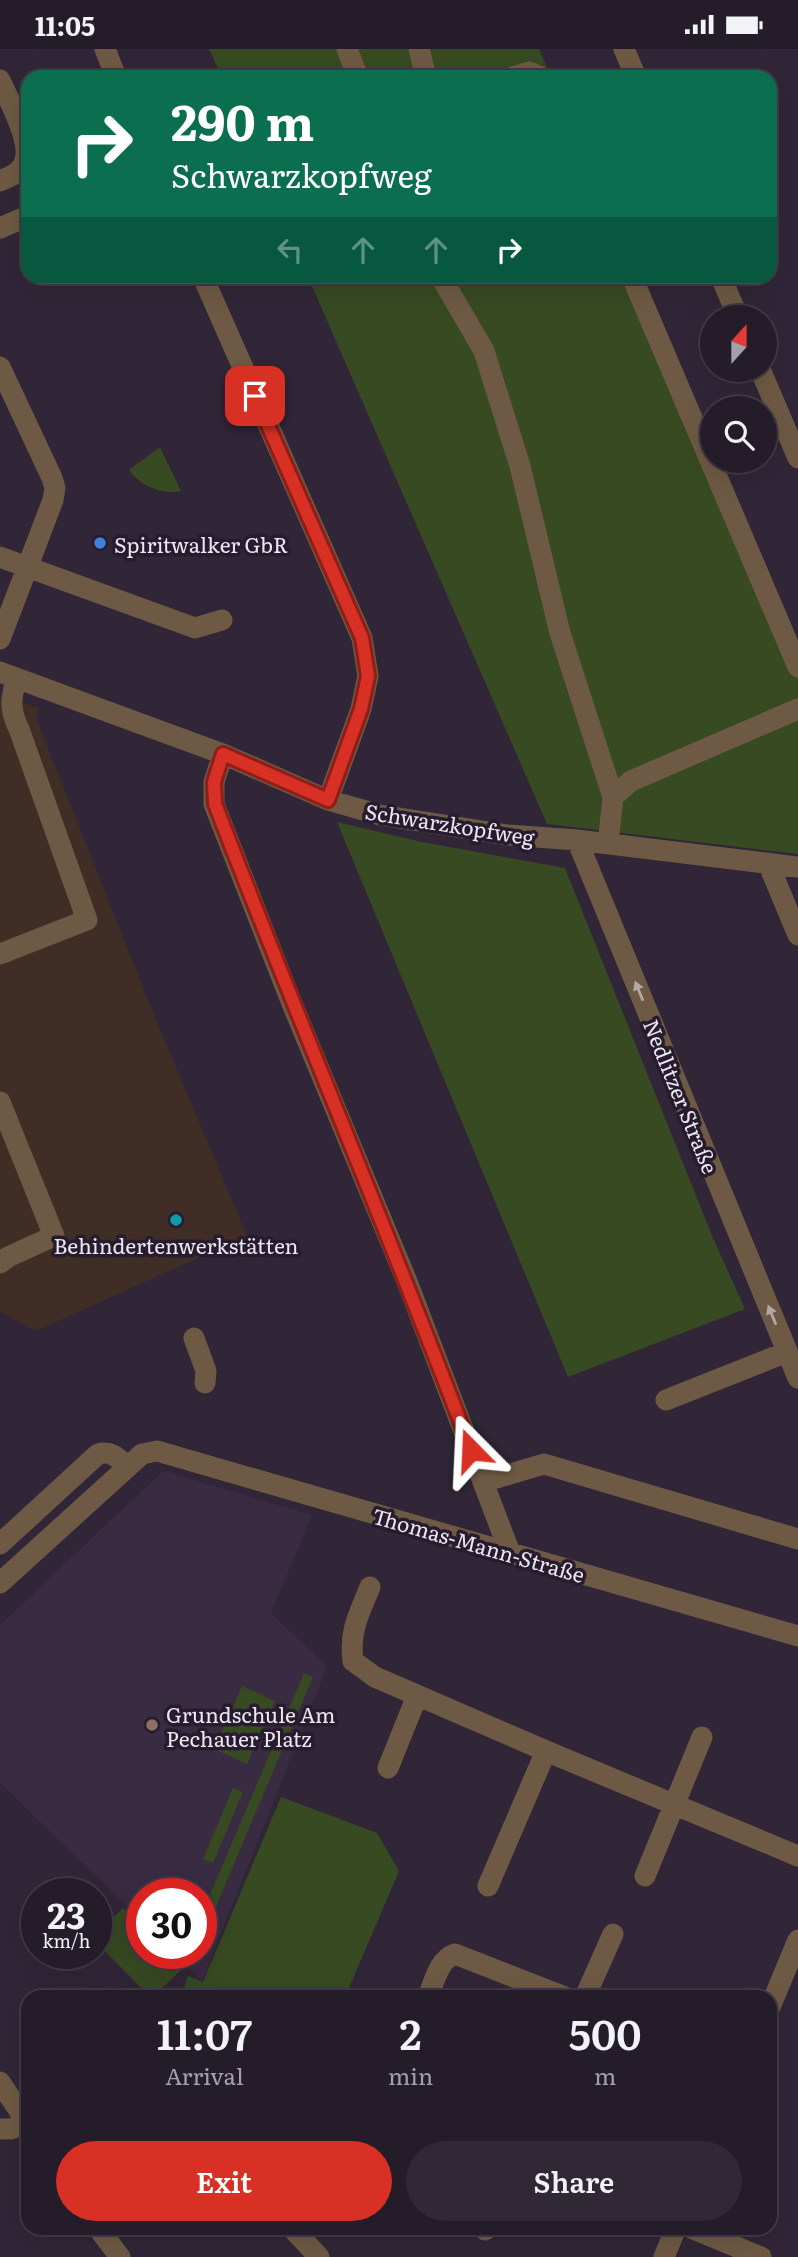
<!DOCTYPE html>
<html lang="en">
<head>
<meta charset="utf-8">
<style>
  :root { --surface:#241c29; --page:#302935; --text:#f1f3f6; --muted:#a3a1a8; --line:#413a46; --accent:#d93025 }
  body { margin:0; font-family:Literata,serif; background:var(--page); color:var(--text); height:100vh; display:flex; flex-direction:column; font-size:26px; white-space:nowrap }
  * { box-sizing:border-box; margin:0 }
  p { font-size:23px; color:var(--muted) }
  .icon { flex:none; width:38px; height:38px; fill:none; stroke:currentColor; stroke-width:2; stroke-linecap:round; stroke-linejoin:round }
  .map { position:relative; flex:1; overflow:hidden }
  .side { position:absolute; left:21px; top:1941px; width:756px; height:245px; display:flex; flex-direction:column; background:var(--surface); border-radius:21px; box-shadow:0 7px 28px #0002,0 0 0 2px var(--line) }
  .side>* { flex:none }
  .guide { position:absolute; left:21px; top:21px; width:756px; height:214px; border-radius:21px; box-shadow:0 7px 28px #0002,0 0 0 2px var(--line); background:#0b6e4f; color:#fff; overflow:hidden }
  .needle { width:46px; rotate:21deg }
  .fabs { position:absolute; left:700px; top:256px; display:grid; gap:14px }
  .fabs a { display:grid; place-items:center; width:77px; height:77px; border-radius:50%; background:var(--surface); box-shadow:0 7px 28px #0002,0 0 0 2px var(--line); font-size:35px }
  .speed { position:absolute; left:21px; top:1829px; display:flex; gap:14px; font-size:35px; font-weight:700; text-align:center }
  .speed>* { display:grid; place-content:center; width:91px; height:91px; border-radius:50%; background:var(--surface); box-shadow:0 7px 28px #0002,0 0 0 2px var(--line); line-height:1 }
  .speed small { font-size:18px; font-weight:400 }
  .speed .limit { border:10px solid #d22; background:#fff; color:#111 }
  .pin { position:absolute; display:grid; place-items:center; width:60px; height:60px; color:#fff; margin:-30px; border-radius:14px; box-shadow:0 4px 10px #0006 }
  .me { position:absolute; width:77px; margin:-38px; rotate:339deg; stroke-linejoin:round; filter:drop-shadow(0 0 5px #0008) }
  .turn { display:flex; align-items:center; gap:24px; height:147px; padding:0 35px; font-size:32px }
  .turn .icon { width:91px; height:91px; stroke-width:2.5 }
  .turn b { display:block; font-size:49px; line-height:60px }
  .lanes { display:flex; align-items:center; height:66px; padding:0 35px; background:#0003; justify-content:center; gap:35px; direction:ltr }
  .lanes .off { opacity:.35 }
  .eta { display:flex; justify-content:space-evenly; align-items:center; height:119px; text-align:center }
  .eta b { font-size:42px; font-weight:600; line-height:49px }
  .button { display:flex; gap:14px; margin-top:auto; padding:14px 35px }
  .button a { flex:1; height:80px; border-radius:42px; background:var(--accent); color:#fff; font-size:28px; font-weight:600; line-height:80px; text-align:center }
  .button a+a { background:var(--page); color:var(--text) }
  .status { display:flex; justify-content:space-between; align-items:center; height:49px; padding:0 35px; background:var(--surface); direction:ltr }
  .status svg { height:19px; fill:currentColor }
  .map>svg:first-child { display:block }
  .built { fill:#392b42 }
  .medical { fill:#3f2d26 }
  .green { fill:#374a22 }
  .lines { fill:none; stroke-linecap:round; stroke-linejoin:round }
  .minor { stroke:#6e5a44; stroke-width:21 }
  .oneway { fill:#b3a7a4 }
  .route-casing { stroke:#8d1f18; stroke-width:18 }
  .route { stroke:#d93025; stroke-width:12 }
  .shop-dot { fill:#3f7fe0; stroke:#261c2d; stroke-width:2.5 }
  .culture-dot { fill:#0f9aa8; stroke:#261c2d; stroke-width:2.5 }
  .education-dot { fill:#8d6e63; stroke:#261c2d; stroke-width:2.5 }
  .labels { text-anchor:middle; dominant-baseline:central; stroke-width:7; stroke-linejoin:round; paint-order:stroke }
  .poi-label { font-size:21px; fill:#ece6f2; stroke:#261c2d; text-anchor:start }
  .street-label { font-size:21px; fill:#ece6f2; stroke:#261c2d }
</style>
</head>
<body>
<div class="status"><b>11:05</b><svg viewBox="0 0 49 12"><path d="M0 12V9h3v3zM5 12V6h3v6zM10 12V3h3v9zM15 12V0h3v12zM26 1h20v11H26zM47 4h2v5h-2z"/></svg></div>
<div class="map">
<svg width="798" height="2208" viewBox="0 0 798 2208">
  <rect width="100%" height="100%" fill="#302637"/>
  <!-- built -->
  <path class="built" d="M163,1422L312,1466L271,1564L327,1618L202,1932L174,1904H201V1844H142V1872L0,1734V1576Z"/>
  <!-- medical -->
  <path class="medical" d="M0,645L39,659L36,669L159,978L247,1187L36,1282L0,1263Z"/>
  <!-- green -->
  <path class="green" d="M209,0H539L551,28H222Z
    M308,228H636L798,606V805L547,775Z
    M160,398L181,442C162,446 140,437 129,421Z
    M337,773L422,793L565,819L713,1189L745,1260L568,1328Z
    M304,1624L313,1628L201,1893V1867Z
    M242,1637L275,1652L247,1715L214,1700Z
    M233,1739L243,1743L213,1814L203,1810Z
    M281,1748L377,1784L399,1822L345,1948H181L188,1927L203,1933Z
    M123,1859L142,1879V1904H166L182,1920L153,1948H150L96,1893V1885Z"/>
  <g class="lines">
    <!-- minor -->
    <path class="minor" d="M105,0L116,28
      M347,0L358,28
      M419,0L426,28
      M624,0L636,28
      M513,28L529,23L541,28
      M0,31C8,50 35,97 23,116C18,125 9,128 0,132
      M0,179L28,167
      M203,228L362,589L368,627L361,660L328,751
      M441,228L484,302L520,417L560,584L613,748
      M632,228L798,618
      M721,228L738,268
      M0,318L52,429L55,439L53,451L0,590
      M760,320L798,409
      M0,508L195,579L222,571
      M0,623L223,705L328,751L380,766L508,786L577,791L798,818
      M223,705L214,733V755L291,952L408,1235L510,1504
      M577,791L798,1329
      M608,795L613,748L631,732L798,660
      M768,814L798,886
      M0,905L87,871L19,680C9,660 11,651 16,629
      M0,1053L54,1187L8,1208L0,1214
      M194,1289L206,1322L205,1334
      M666,1351L787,1303
      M483,1433L544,1415L798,1490
      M0,1495L98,1405C111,1401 119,1410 128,1418
      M0,1534L142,1405L157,1402L798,1587
      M370,1538C359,1565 349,1582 353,1612L375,1628L546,1702L798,1807
      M388,1719L417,1647
      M645,1827L702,1688
      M488,1837L546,1702
      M428,1948C434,1933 439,1910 455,1905L565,1948
      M585,1948L613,1885
      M770,1958L798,1891
      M0,2033L28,2075
      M0,2080H11L27,2073
      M98,2179L120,2208
      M292,2179L319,2208
      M691,2179L761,2208
      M485,2181L486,2179
      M664,2208L676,2179"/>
  </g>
  <!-- one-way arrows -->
  <defs><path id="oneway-solid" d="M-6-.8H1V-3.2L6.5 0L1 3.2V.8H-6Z" transform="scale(1.75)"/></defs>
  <g class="oneway">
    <use href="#oneway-solid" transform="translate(639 942) rotate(-112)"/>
    <use href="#oneway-solid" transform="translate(772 1266) rotate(-112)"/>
  </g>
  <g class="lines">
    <!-- route casing -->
    <g class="route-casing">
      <path id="route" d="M255,347L362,589L368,627L361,660L328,751L223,705L214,733L215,755C298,971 389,1184 471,1401"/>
    </g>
    <!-- route -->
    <use href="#route" class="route"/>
  </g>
  <!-- markers -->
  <circle class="shop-dot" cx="100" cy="494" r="7"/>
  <circle class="culture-dot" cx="176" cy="1171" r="7"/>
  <circle class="education-dot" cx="152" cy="1676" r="7"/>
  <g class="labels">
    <!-- poi labels -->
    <g class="poi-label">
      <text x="114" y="494">Spiritwalker GbR</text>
      <text x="176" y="1195" text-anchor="middle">Behindertenwerkstätten</text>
      <text x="166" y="1664">Grundschule Am<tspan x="166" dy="24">Pechauer Platz</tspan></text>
    </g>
    <!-- street labels -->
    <g class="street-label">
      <text transform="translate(450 774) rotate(9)">Schwarzkopfweg</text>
      <text transform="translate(682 1047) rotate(68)">Nedlitzer Straße</text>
      <text transform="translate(479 1495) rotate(16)">Thomas-Mann-Straße</text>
    </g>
  </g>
</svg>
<div class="fabs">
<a><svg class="needle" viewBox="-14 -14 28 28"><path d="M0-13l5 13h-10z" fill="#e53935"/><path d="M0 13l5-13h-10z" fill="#a3a1a8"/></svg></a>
<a><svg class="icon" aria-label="search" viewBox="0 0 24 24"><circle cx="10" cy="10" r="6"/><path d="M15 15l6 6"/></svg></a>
</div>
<div class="speed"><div>23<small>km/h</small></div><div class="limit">30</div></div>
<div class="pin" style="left:255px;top:347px;background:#d93025"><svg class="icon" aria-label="arrive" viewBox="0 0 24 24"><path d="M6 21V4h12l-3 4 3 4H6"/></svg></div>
<svg class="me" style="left:471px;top:1401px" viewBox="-20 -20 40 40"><path d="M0-17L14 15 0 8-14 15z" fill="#d93025" stroke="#fff" stroke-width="4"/></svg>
<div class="guide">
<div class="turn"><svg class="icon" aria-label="right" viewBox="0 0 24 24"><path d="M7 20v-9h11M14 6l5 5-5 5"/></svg><div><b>290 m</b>Schwarzkopfweg</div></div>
<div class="lanes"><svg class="icon off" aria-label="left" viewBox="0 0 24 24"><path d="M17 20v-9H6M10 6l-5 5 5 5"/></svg><svg class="icon off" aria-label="ahead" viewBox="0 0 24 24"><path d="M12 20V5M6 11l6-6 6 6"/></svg><svg class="icon off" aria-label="ahead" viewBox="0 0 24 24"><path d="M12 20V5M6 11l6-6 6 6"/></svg><svg class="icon" aria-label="right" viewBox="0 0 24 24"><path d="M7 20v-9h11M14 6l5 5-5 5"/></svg></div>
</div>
<section class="side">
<div class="eta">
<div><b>11:07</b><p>Arrival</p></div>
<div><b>2</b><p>min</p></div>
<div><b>500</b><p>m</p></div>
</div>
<div class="button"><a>Exit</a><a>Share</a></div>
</section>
</div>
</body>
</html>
